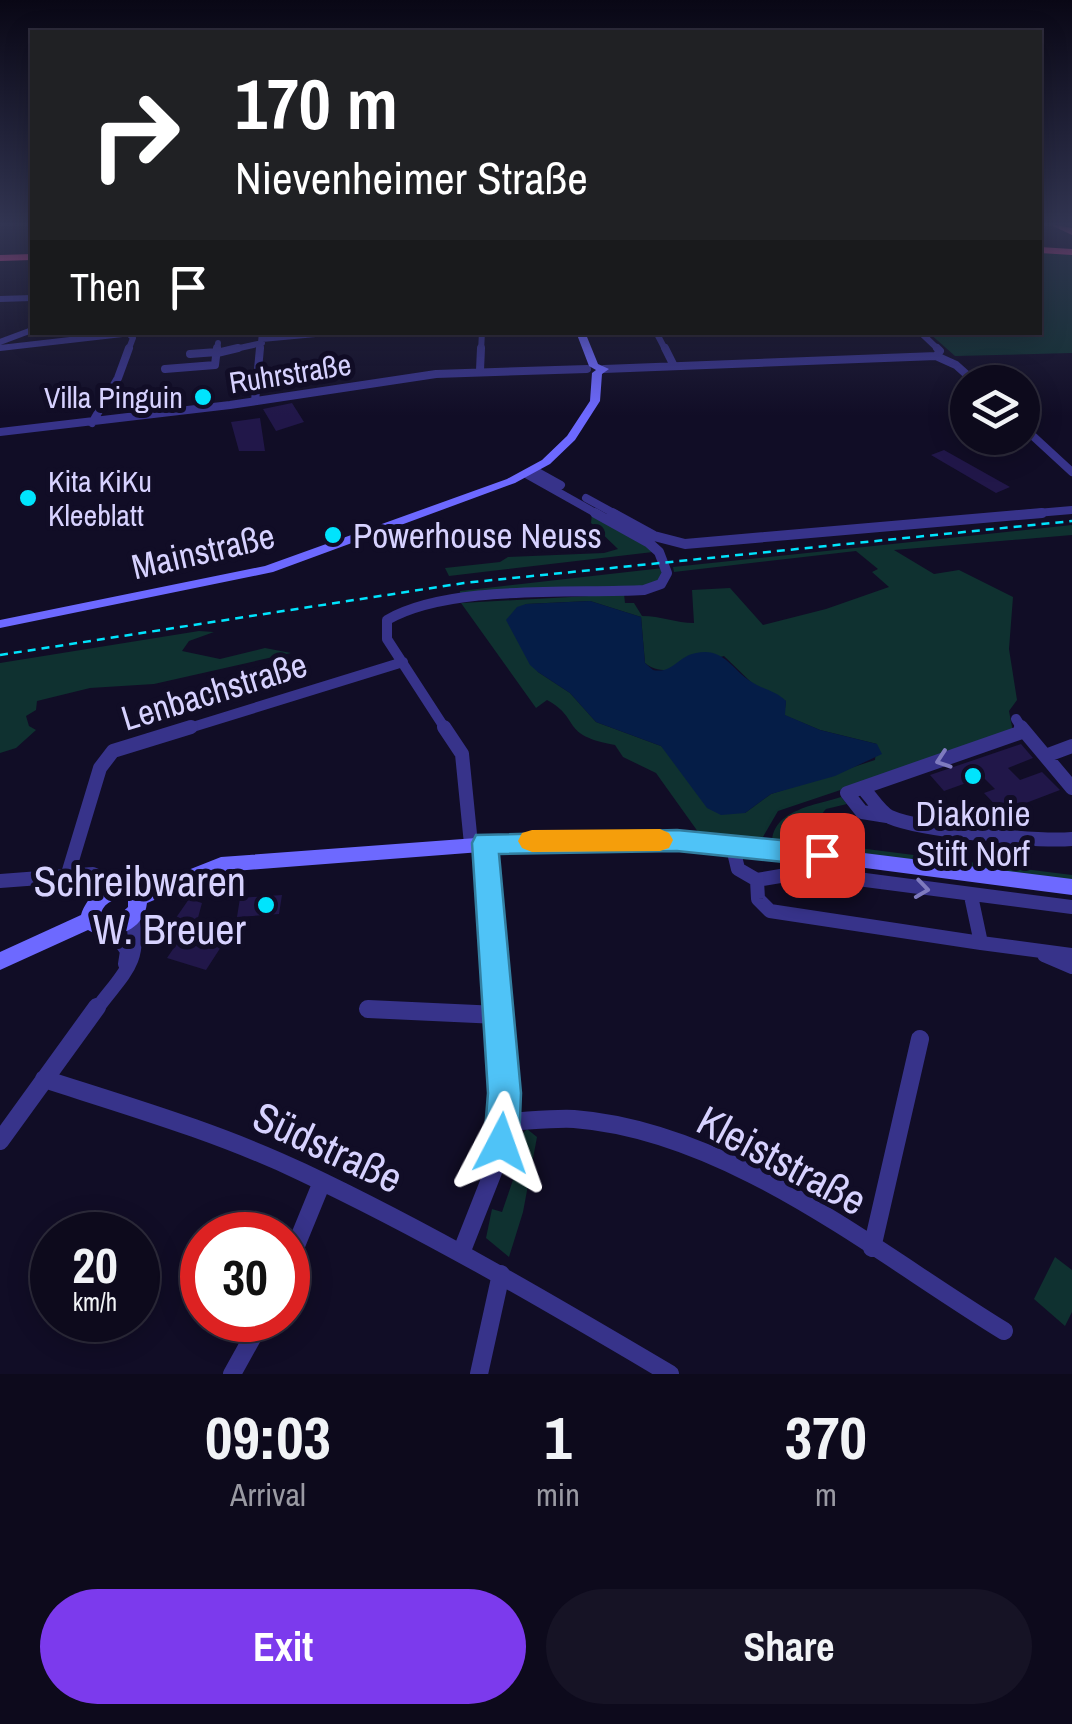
<!DOCTYPE html>
<html lang="en">
<head>
<meta charset="utf-8">
<style>
  :root { --surface:#0d0a1c; --page:#161325; --text:#f1f3f6; --muted:#9a9aa3; --line:#2d2b3b; --accent:#7c3aed }
  body { margin:0; font-family:"Archivo Narrow",sans-serif; background:var(--page); color:var(--text); height:100vh; display:flex; flex-direction:column; font-size:38px; white-space:nowrap }
  * { box-sizing:border-box; margin:0 }
  p { font-size:32px; color:var(--muted) }
  .icon { flex:none; width:55px; height:55px; fill:none; stroke:currentColor; stroke-width:2; stroke-linecap:round; stroke-linejoin:round }
  .map { position:relative; height:1374px; overflow:hidden }
  .drawer { display:flex; flex-direction:column; background:var(--surface); flex:1 }
  .drawer>* { flex:none }
  .hud { position:absolute; left:30px; top:30px; width:1012px; height:305px; border-radius:0px; box-shadow:0 5px 25px #0003,0 0 0 2px var(--line); background:#202124; color:#fff; overflow:hidden }
  .controls { position:absolute; left:950px; top:365px; display:grid; gap:20px }
  .controls a { display:grid; place-items:center; width:90px; height:90px; border-radius:50%; background:var(--surface); box-shadow:0 5px 25px #0003,0 0 0 2px var(--line); font-size:50px }
  .speed { position:absolute; left:30px; top:1212px; display:flex; gap:20px; font-size:50px; font-weight:700; text-align:center }
  .speed>* { display:grid; place-content:center; width:130px; height:130px; border-radius:50%; background:var(--surface); box-shadow:0 5px 25px #0003,0 0 0 2px var(--line); line-height:1 }
  .speed small { font-size:25px; font-weight:400 }
  .speed .limit { border:15px solid #d22; background:#fff; color:#111 }
  .pin { position:absolute; display:grid; place-items:center; width:85px; height:85px; color:#fff; margin:-42px; border-radius:20px; box-shadow:0 5px 15px #0006 }
  .me { position:absolute; width:110px; margin:-55px; rotate:4deg; stroke-linejoin:round; filter:drop-shadow(0 0 8px #0008) }
  .turn { display:flex; align-items:center; gap:35px; height:210px; padding:0 40px; font-size:45px }
  .turn .icon { width:130px; height:130px; stroke-width:2.5 }
  .turn b { display:block; font-size:70px; line-height:85px }
  .then { display:flex; align-items:center; height:95px; padding:0 40px; background:#0003; gap:20px; font-size:38px }
  .eta { display:flex; justify-content:space-evenly; align-items:center; height:170px; text-align:center }
  .eta b { font-size:60px; font-weight:700; line-height:70px }
  .primary-button { display:flex; gap:20px; margin-top:auto; padding:20px 40px }
  .primary-button a { flex:1; height:115px; border-radius:60px; background:var(--accent); color:#fff; font-size:40px; font-weight:700; line-height:115px; text-align:center }
  .primary-button a+a { background:var(--page); color:var(--text) }
  .map>svg:first-child { display:block }
  .green { fill:#0f3130; fill-rule:evenodd }
  .water { fill:#051d47 }
  .building { fill:#211749 }
  .lines { fill:none; stroke-linecap:round; stroke-linejoin:round }
  .street-far4 { stroke:#37338a; stroke-width:6 }
  .street-far3 { stroke:#37338a; stroke-width:8 }
  .street-far2 { stroke:#37338a; stroke-width:10 }
  .street-far1 { stroke:#37338a; stroke-width:14 }
  .street { stroke:#37338a; stroke-width:18 }
  .secondary { fill:#6d69ff; fill-rule:evenodd }
  .highway { fill:#ff4da3; fill-rule:evenodd }
  .rail { stroke:#00e4fd; stroke-width:2.5; stroke-dasharray:8 6; stroke-linecap:butt }
  .oneway { stroke:#7f7bbf }
  .route { fill:#4fc3f7; stroke:#337fa1; stroke-width:2.5 }
  .slow { fill:#f59e0b }
  .poi-dot { fill:#00e4fd; stroke:#110d26; stroke-width:4 }
  .labels { text-anchor:middle; dominant-baseline:central; stroke-width:10; stroke-linejoin:round; paint-order:stroke }
  .far-street-label { font-size:30px; fill:#d7d2ff; stroke:#110d26 }
  .far-poi-label { font-size:30px; fill:#d7d2ff; stroke:#110d26; text-anchor:end }
  .poi-label { font-size:35px; fill:#d7d2ff; stroke:#110d26; text-anchor:start }
  .street-label { font-size:35px; fill:#d7d2ff; stroke:#110d26 }
  .near-poi-label { font-size:42px; fill:#d7d2ff; stroke:#110d26; text-anchor:end }
  .near-street-label { font-size:42px; fill:#d7d2ff; stroke:#110d26 }
</style>
</head>
<body>
<div class="map">
<svg width="1072" height="1374" viewBox="0 0 1072 1374">
  <rect width="100%" height="100%" fill="#110d26"/>
  <!-- green -->
  <path class="green" d="M1040,252L1072,254V353L955,356L929,333L1040,332Z
    M592,513L650,547L653,552L449,576L445,568L500,562L508,557L604,553L618,549L591,523Z
    M1072,525V535L894,550L934,574L959,570L1013,597L1009,649L1017,700L1009,711L1013,732L778,811L760,842L701,836L656,773L623,757L615,745C559,735 582,719 547,700L536,708L461,603L624,594L625,603H634L642,616C661,616 676,623 694,623L692,590L730,588L763,625L826,609L889,587L872,572L878,569L856,551L674,572L673,567ZM590,601L641,617L645,663C664,680 701,662 724,656L753,684L786,701L784,715L820,730L877,744L875,760L771,794L745,813L661,746L596,722L570,693L538,672L507,620L526,604Z
    M663,568L660,580L648,586L460,596V591Z
    M199,631L214,632L189,641L182,651L220,659L265,648L291,653L154,684L90,688L37,701L36,710L26,716L29,726L36,730L16,748L0,753V663Z
    M841,797L847,804L826,809C811,825 825,833 835,845L1072,875V882L772,843C772,810 816,805 841,797Z
    M527,1129L537,1137L523,1212L509,1257L486,1238L492,1209L502,1212L524,1148L513,1144Z
    M1055,1257L1072,1270V1312L1065,1326L1034,1299Z"/>
  <!-- water -->
  <path class="water" d="M590,601L641,617L645,663L653,670C673,674 678,656 696,653C723,647 731,668 750,681C762,689 776,691 786,701L785,715L820,730L877,744L882,754L835,776L771,794L745,813L721,815L707,808L661,746L596,722L570,693L538,672L530,665L506,620L517,607L526,604Z"/>
  <!-- building -->
  <path class="building" d="M292,403L304,422L276,431L263,409Z
    M260,418L265,451H239L231,422Z
    M944,450L985,473L1010,487L996,493L931,455Z
    M1021,744L1033,758L1008,768L1020,780L1042,772L1060,790L1002,812L984,793L995,789L983,777L944,791L930,775Z
    M282,895L279,914L237,917L240,898Z
    M189,899L202,903L196,925L199,933H230L206,970L167,958L186,930L171,925Z"/>
  <g class="lines">
    <!-- street-far4 -->
    <path class="street-far4" d="M0,299L32,298
      M656,332L666,351
      M920,332L940,351
      M262,339L337,332
      M0,342L32,330
      M0,348L140,332
      M128,351L133,338L130,335
      M217,351L218,343
      M226,351L262,343
      M260,351L262,333
      M481,351L482,332"/>
    <!-- street-far3 -->
    <path class="street-far3" d="M665,348L674,366
      M937,348L940,351L936,356L956,365L975,382
      M217,353L238,348
      M190,354L217,352
      M165,369L215,365L217,348
      M604,369L936,356
      M480,370L481,348
      M255,401L260,348
      M92,423L118,378L129,348
      M1022,426L1072,472
      M0,432L230,405L436,374L587,369
      M534,470L561,485
      M526,474L599,515
      M586,498L617,515
      M1014,515L1072,510"/>
    <!-- street-far2 -->
    <path class="street-far2" d="M612,513L654,536L685,544L1042,513
      M1016,719L1023,730
      M183,730L403,662
      M446,730L387,639V620C449,584 572,594 644,590L661,584L667,573L659,552L649,543L595,513"/>
    <!-- street-far1 -->
    <path class="street-far1" d="M444,727L462,754L471,844
      M1021,727L1072,788
      M1048,755L1072,746
      M863,788C871,797 880,812 890,817C919,830 1039,842 1072,839
      M887,816L862,812L847,793L1022,732
      M485,843L497,1010
      M732,844L738,869L757,880L804,872L1072,907
      M67,877L100,768L113,751L191,727
      M757,880L758,899L770,911L981,943
      M0,881L93,874L104,879L110,892
      M971,896L981,943L1072,955
      M112,929L127,951L125,964
      M1044,955L1072,967
      M368,1009L380,1010
      M96,1010C121,975 143,963 132,918"/>
    <!-- street -->
    <path class="street" d="M368,1009L498,1015
      M44,1079C131,1107 220,1133 302,1172C429,1232 550,1303 670,1374
      M505,1122C528,1121 552,1118 574,1119C730,1131 875,1252 1004,1331
      M0,1141L97,1007
      M872,1248L920,1039
      M461,1253L493,1172L505,1122L497,1007
      M288,1265L322,1182
      M232,1374L262,1320
      M479,1374L501,1274"/>
    <!-- secondary -->
    <path class="secondary" d="M576,332H585L598,364L609,369L602,374L600,401L575,440L550,464L515,483L273,572L0,628V620L265,566L507,479L542,460L567,436L590,401L592,373L596,370L589,366Z
      M544,833L727,836L1072,879V895L727,850L544,847L222,872L147,903C144,928 123,935 101,937L88,930L0,970V952L81,915C89,890 116,872 140,889L221,857ZM124,898L128,901V907L115,919L104,920L100,917C102,904 112,899 124,898Z"/>
    <!-- highway -->
    <path class="highway" d="M1051,224L1072,228V235L1053,226Z
      M1040,247L1072,249V255L1040,253Z
      M32,254V260L0,261V255Z"/>
    <!-- rail -->
    <path class="rail" d="M0,655L464,583L1072,521"/>
  </g>
  <!-- one-way arrows -->
  <defs><path id="oneway-chevron" d="M-2-3.5L2.5 0L-2 3.5" fill="none" stroke-width="1.6" stroke-linecap="round" stroke-linejoin="round" transform="scale(2.5)"/></defs>
  <g class="oneway">
    <use href="#oneway-chevron" transform="translate(943 760) rotate(161)"/>
    <use href="#oneway-chevron" transform="translate(922 889) rotate(8)"/>
  </g>
  <!-- sky -->
  <linearGradient id="sky" x2="0" y2="1"><stop stop-color="#090715"/><stop offset="0.54" stop-color="#323552"/><stop offset="1" stop-color="#323552" stop-opacity="0"/></linearGradient>
  <rect width="1072" height="416" fill="url(#sky)"/>
  <!-- route -->
  <path class="route" d="M677,830L822,844L831,847L835,855L831,863L822,866L677,851L499,854L521,1093L519,1143L513,1155L501,1160L489,1155L484,1143L488,1093L472,843L476,835Z"/>
  <!-- slow -->
  <path class="slow" d="M660,829L669,833L673,840L669,848L660,851L532,852L522,848L518,841L522,833L532,830Z"/>
  <!-- markers -->
  <g class="poi-dot">
    <circle cx="203" cy="397" r="10"/>
    <circle cx="28" cy="498" r="10"/>
    <circle cx="333" cy="535" r="10"/>
    <circle cx="973" cy="776" r="10"/>
    <circle cx="266" cy="905" r="10"/>
  </g>
  <g class="labels">
    <!-- far-street labels -->
    <g class="far-street-label">
      <text transform="translate(290 373) rotate(-9)">Ruhrstraße</text>
    </g>
    <!-- far-poi labels -->
    <g class="far-poi-label">
      <text x="183" y="397">Villa Pinguin</text>
      <text x="48" y="481" text-anchor="start">Kita KiKu<tspan x="48" dy="34">Kleeblatt</tspan></text>
    </g>
    <!-- poi labels -->
    <g class="poi-label">
      <text x="353" y="535">Powerhouse Neuss</text>
      <text x="973" y="813" text-anchor="middle">Diakonie<tspan x="973" dy="40">Stift Norf</tspan></text>
    </g>
    <!-- street labels -->
    <g class="street-label">
      <text transform="translate(203 551) rotate(-13)">Mainstraße</text>
      <text transform="translate(214 691) rotate(-17)">Lenbachstraße</text>
    </g>
    <!-- near-poi labels -->
    <g class="near-poi-label">
      <text x="246" y="881">Schreibwaren<tspan x="246" dy="48">W. Breuer</tspan></text>
    </g>
    <!-- near-street labels -->
    <g class="near-street-label">
      <text transform="translate(328 1147) rotate(25)">Südstraße</text>
      <text transform="translate(782 1160) rotate(28)">Kleiststraße</text>
    </g>
  </g>
</svg>
<div class="controls">
<a><svg class="icon" aria-label="layers" viewBox="0 0 24 24"><path d="M12 4l9 5-9 5-9-5zM3 14l9 5 9-5"/></svg></a>
</div>
<div class="speed"><div>20<small>km/h</small></div><div class="limit">30</div></div>
<div class="pin" style="left:822px;top:855px;background:#d93025"><svg class="icon" aria-label="arrive" viewBox="0 0 24 24"><path d="M6 21V4h12l-3 4 3 4H6"/></svg></div>
<svg class="me" style="left:501px;top:1143px" viewBox="-20 -20 40 40"><path d="M0-17L14 15 0 8-14 15z" fill="#4fc3f7" stroke="#fff" stroke-width="4"/></svg>
<div class="hud">
<div class="turn"><svg class="icon" aria-label="right" viewBox="0 0 24 24"><path d="M7 20v-9h11M14 6l5 5-5 5"/></svg><div><b>170 m</b>Nievenheimer Straße</div></div>
<div class="then">Then<svg class="icon" aria-label="arrive" viewBox="0 0 24 24"><path d="M6 21V4h12l-3 4 3 4H6"/></svg></div>
</div>
</div>
<section class="drawer">
<div class="eta">
<div><b>09:03</b><p>Arrival</p></div>
<div><b>1</b><p>min</p></div>
<div><b>370</b><p>m</p></div>
</div>
<div class="primary-button"><a>Exit</a><a>Share</a></div>
</section>
</body>
</html>
